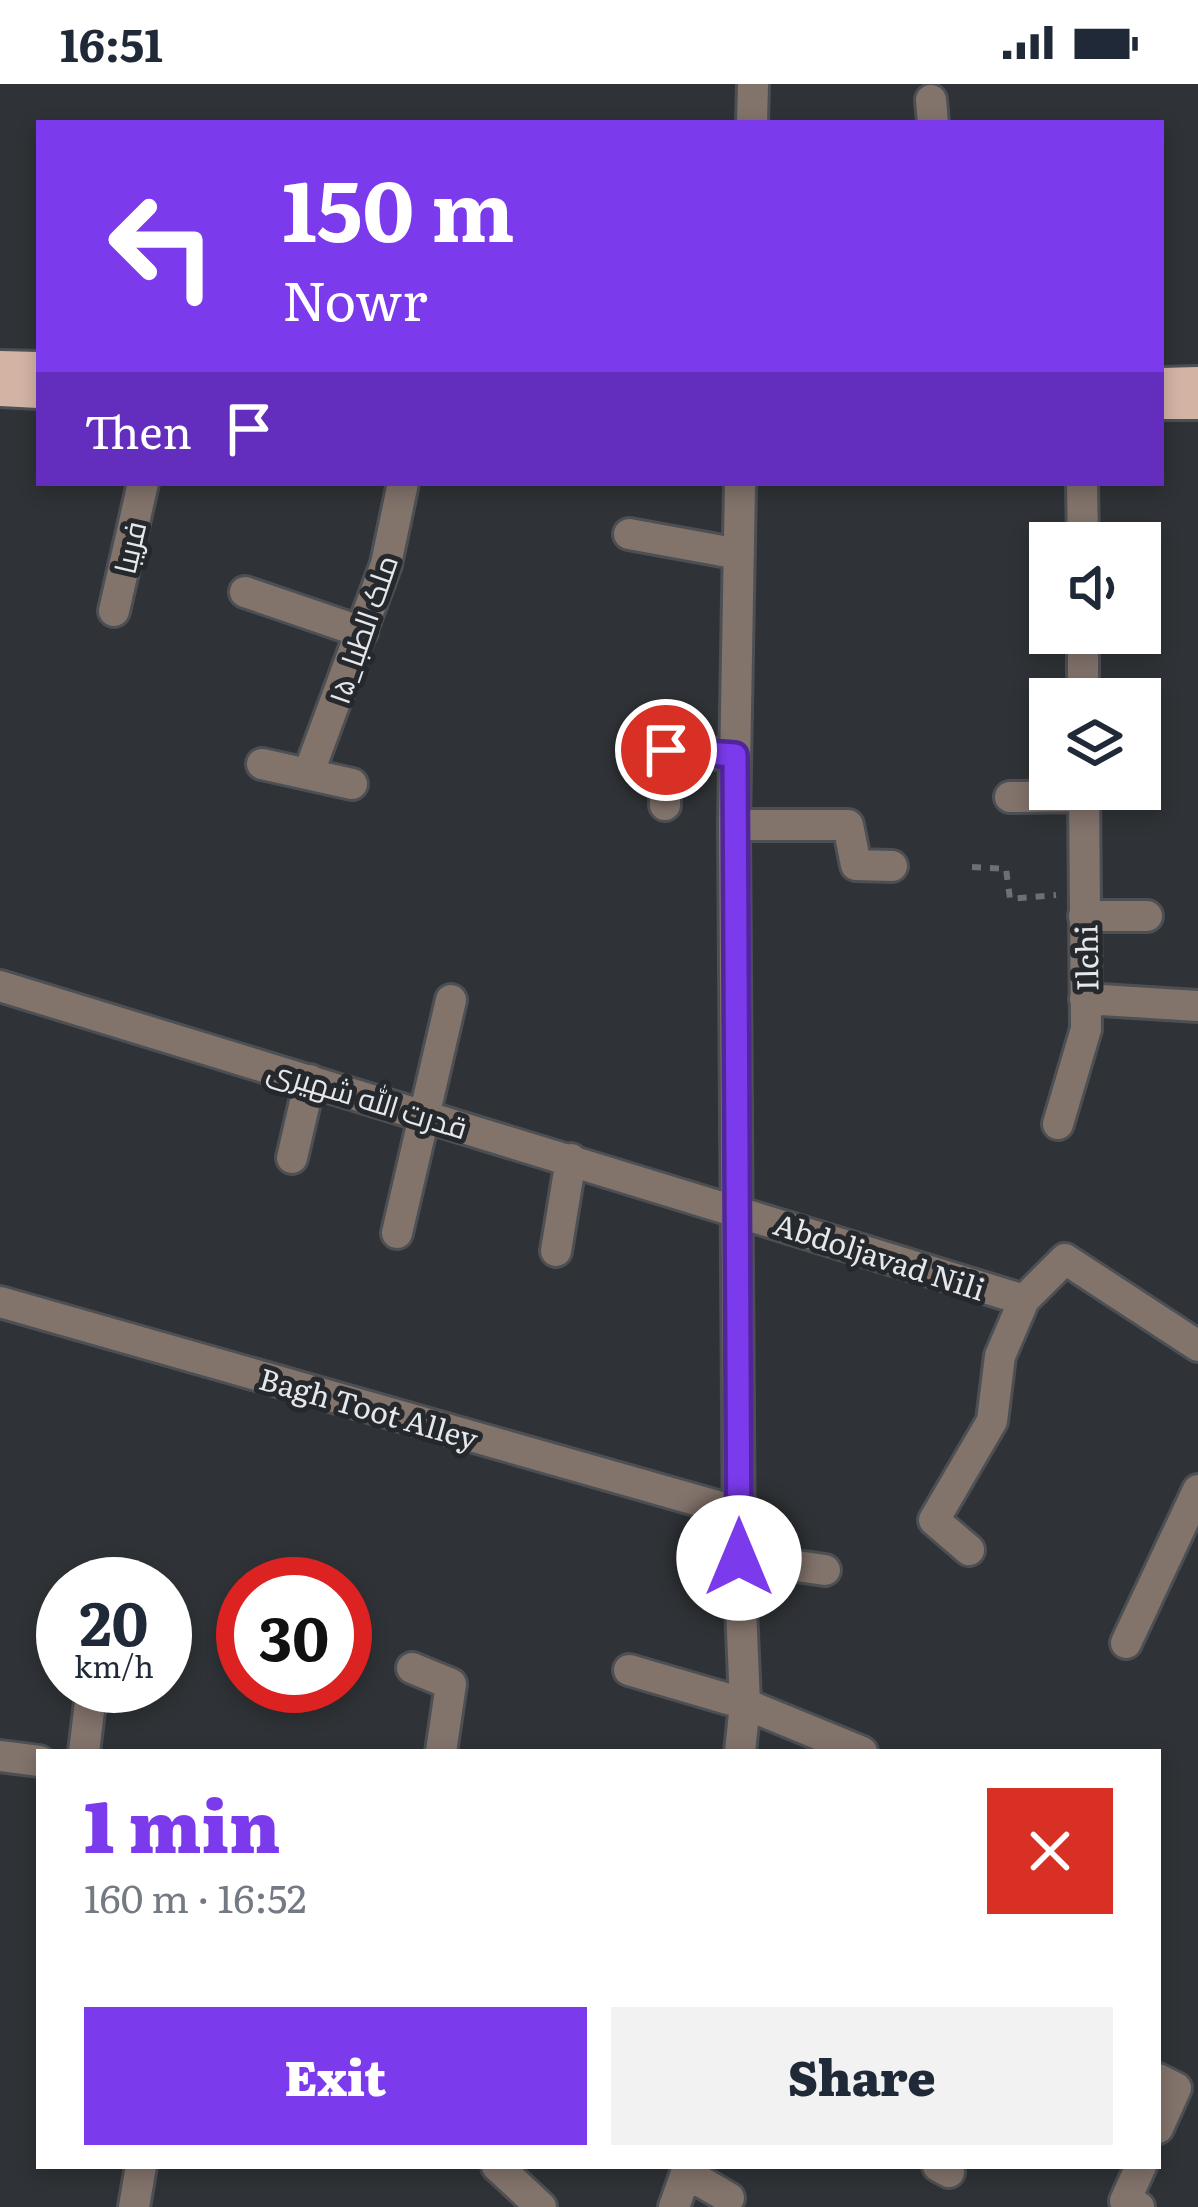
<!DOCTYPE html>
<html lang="en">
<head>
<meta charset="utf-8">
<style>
  :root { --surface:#fff; --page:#f2f2f3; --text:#1f2937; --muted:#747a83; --accent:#7c3aed }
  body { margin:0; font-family:Literata,Cairo,serif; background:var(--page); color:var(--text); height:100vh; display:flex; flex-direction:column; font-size:45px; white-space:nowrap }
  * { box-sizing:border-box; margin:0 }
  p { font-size:39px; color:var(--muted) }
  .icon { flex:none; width:66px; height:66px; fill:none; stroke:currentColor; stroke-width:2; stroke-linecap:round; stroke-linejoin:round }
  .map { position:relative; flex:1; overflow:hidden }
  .sheet { position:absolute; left:36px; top:1665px; width:1125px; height:420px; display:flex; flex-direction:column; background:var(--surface); border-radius:0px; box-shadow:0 6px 18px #0003 }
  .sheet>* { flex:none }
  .guide { position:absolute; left:36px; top:36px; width:1128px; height:366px; border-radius:0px; box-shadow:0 6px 18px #0003; background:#7c3aed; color:#fff; overflow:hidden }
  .tools { position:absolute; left:1029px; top:438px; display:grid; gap:24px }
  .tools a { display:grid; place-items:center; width:132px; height:132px; border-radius:0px; background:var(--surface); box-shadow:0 6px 18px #0003; font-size:60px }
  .speed { position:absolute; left:36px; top:1473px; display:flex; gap:24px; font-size:60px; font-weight:700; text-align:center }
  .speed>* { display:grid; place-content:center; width:156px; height:156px; border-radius:50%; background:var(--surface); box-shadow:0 6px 18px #0003; line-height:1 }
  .speed small { font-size:30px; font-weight:400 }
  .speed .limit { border:18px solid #d22; background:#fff; color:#111 }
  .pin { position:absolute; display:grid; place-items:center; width:102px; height:102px; color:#fff; margin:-51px; border:6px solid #fff; border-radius:50%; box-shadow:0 3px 12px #0007 }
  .me { position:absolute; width:132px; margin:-66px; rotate:0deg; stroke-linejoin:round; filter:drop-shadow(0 0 9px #0008) }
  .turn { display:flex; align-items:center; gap:42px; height:252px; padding:0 48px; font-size:54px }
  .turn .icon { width:156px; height:156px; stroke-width:2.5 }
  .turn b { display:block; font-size:84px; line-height:102px }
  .then { display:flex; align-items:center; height:114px; padding:0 48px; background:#0003; gap:24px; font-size:45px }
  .round { display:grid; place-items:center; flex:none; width:126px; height:126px; border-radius:0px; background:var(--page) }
  .headline { display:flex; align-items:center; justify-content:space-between; height:204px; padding:0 48px }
  h1 { font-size:72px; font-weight:800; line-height:90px; color:var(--accent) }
  .button { display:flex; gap:24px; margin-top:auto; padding:24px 48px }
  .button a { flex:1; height:138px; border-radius:0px; background:var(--accent); color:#fff; font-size:48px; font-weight:800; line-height:138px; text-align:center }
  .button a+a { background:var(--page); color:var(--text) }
  .status { display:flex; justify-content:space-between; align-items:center; height:84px; padding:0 60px; background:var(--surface); direction:ltr }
  .status svg { height:33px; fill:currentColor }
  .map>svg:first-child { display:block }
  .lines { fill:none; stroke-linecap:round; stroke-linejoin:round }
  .minor-casing { stroke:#4c4f53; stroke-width:36 }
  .major-casing { stroke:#4c4f53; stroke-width:36 }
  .path { stroke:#6d7074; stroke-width:6; stroke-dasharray:9 9; stroke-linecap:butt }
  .minor { stroke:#82736b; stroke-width:30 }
  .major { stroke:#d3b4a4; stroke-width:30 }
  .route-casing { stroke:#51269a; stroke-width:30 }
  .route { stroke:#7c3aed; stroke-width:21 }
  .labels { text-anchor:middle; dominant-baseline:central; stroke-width:10; stroke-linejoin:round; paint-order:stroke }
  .street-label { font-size:30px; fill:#e5e7ea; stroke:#25282c }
</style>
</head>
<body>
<div class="status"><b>16:51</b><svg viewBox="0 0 49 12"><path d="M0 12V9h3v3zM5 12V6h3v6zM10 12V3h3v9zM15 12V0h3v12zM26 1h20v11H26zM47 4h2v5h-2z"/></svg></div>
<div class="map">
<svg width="1198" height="2123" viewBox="0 0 1198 2123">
  <rect width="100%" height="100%" fill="#2f3236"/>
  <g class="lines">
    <!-- minor casing -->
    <g class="minor-casing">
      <path id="minor" d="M931,16L933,39
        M752,39L753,0
        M740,399L734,741L739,1474L745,1620L740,1668
        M1082,399L1083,459
        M629,450L739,470
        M245,508L362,548
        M114,527L143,399
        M1083,549V615
        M262,680L352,700
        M309,688L386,480L403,399
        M1010,713L1084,712
        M665,721L666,666L735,671
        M734,741H848L856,781L892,782
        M1084,832H1147
        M0,902L1024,1216L1065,1175L1198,1262
        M1085,915L1198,922
        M1058,1040L1086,945L1084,705
        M292,1074L310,996
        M397,1149L451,916
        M556,1167L571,1075
        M0,1218L738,1428
        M969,1466L934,1436L992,1337L1000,1272L1024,1216
        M739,1474L825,1486
        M1126,1559L1198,1406
        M412,1584L451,1600L441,1668
        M629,1586L745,1620L862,1668
        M84,1668L92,1602
        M0,1672L39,1677
        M1158,1995L1176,2004L1158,2044
        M497,2082L541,2123
        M938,2082L949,2088
        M134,2123L141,2082
        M674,2123L686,2089L729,2114
        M1139,2123L1125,2117L1141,2082"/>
    </g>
    <!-- major casing -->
    <g class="major-casing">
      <path id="major" d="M0,282L39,283
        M1161,299L1198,298
        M0,307L39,309
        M1161,320H1198"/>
    </g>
    <!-- path -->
    <path class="path" d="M972,783L1006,785L1010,815L1056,811"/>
    <!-- minor -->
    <use href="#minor" class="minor"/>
    <!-- major -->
    <use href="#major" class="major"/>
  </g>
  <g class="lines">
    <!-- route casing -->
    <g class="route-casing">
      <path id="route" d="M666,666L735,671L739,1474"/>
    </g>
    <!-- route -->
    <use href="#route" class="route"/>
  </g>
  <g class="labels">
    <!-- street labels -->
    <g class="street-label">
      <text transform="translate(128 463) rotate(-77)">فریبا</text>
      <text transform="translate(361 545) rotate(-71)">۱۵_ملک الطبا</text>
      <text transform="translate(1085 874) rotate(-91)">Ilchi</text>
      <text transform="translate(368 1013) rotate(17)">قدرت الله شهیری</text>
      <text transform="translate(880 1171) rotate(18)">Abdoljavad Nili</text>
      <text transform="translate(369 1323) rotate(16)">Bagh Toot Alley</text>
    </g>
  </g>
</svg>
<div class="tools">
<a><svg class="icon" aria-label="sound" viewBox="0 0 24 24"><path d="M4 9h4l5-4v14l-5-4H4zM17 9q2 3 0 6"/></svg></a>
<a><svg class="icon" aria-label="layers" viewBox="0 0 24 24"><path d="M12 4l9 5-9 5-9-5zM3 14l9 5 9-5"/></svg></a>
</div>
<div class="speed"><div>20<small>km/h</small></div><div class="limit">30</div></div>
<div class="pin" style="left:666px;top:666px;background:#d93025"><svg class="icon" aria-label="arrive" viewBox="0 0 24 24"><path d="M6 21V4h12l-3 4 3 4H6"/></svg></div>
<svg class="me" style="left:739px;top:1474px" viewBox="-20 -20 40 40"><circle r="19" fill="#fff"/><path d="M0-13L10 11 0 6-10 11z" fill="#7c3aed"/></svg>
<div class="guide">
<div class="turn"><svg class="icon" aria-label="left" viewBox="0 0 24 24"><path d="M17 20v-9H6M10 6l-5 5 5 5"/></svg><div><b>150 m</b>Nowr</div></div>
<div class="then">Then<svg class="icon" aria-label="arrive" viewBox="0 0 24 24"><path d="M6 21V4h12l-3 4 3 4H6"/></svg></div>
</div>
<section class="sheet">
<div class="headline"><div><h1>1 min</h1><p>160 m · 16:52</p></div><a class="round" style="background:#d93025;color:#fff"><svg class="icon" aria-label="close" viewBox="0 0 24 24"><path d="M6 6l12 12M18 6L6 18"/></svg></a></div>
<div class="button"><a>Exit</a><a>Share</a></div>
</section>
</div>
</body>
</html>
